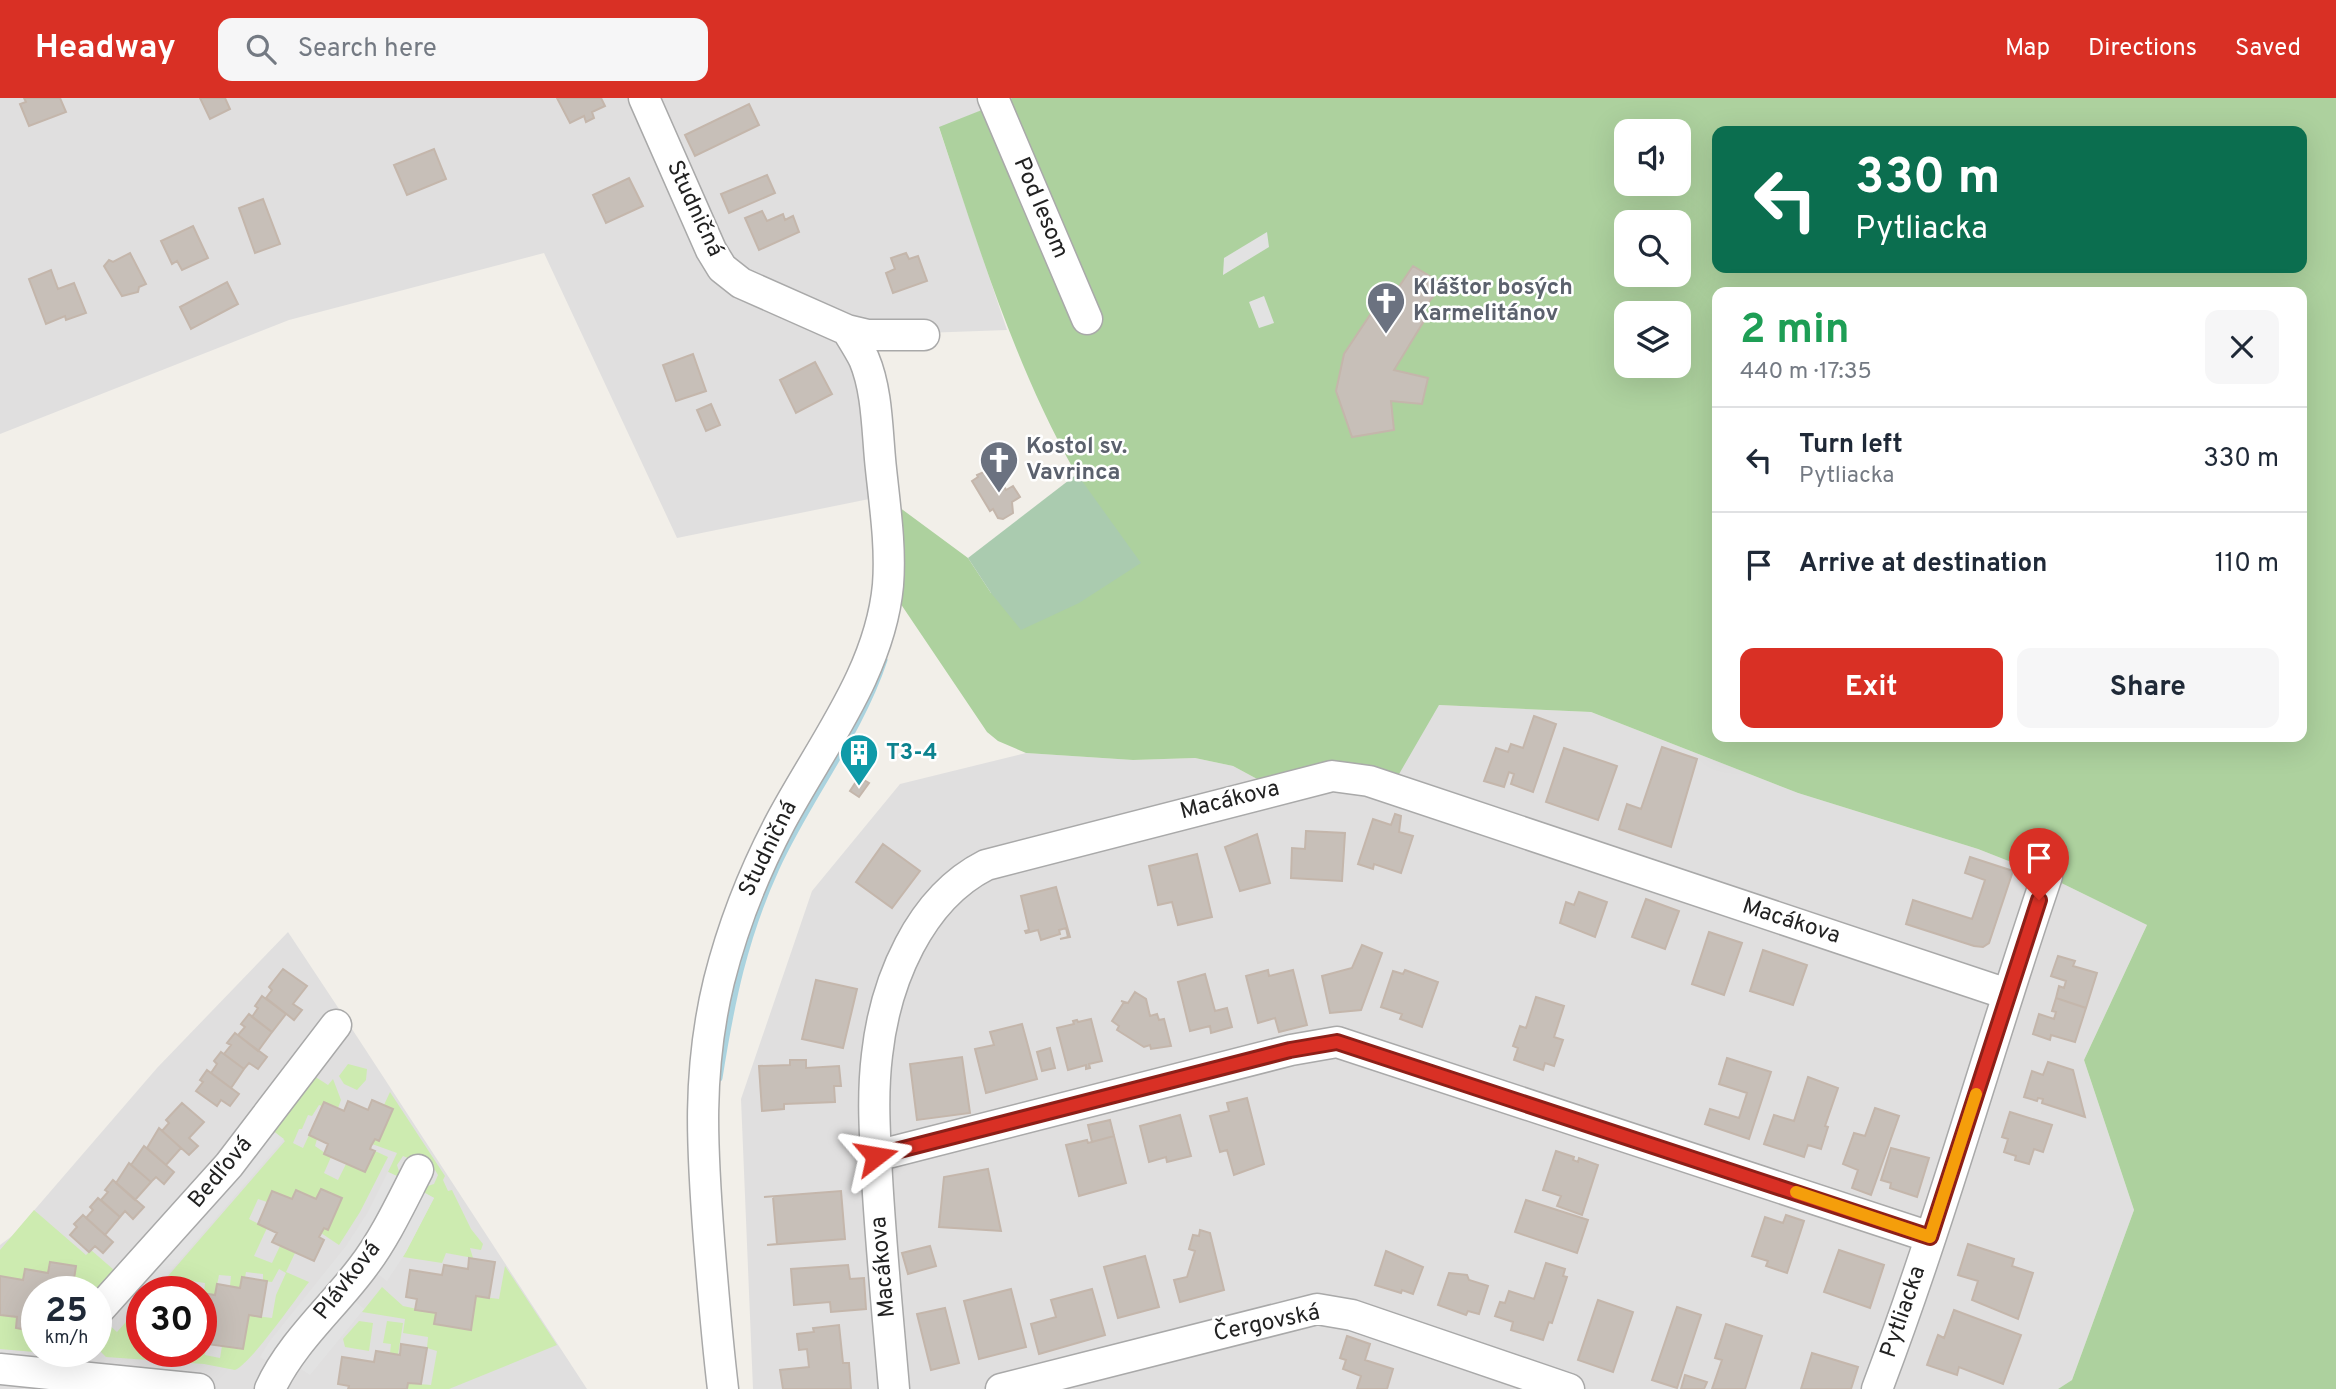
<!DOCTYPE html>
<html lang="en">
<head>
<meta charset="utf-8">
<style>
  :root { --surface:#fff; --page:#f6f6f7; --text:#1f2937; --muted:#747a83; --line:#e0e1e3; --accent:#d93025 }
  body { margin:0; font-family:Overpass,sans-serif; background:var(--page); color:var(--text); height:100vh; display:flex; flex-direction:column; font-size:26px; white-space:nowrap }
  * { box-sizing:border-box; margin:0 }
  p { font-size:23px; color:var(--muted) }
  .icon { flex:none; width:38px; height:38px; fill:none; stroke:currentColor; stroke-width:2; stroke-linecap:round; stroke-linejoin:round }
  .map { position:relative; flex:1; overflow:hidden }
  .side { position:absolute; left:1712px; top:189px; width:595px; height:455px; display:flex; flex-direction:column; background:var(--surface); border-radius:14px; box-shadow:0 7px 28px #0002 }
  .side>* { flex:none }
  .banner { position:absolute; left:1712px; top:28px; width:595px; height:147px; border-radius:14px; box-shadow:0 7px 28px #0002; background:#0b6e4f; color:#fff; overflow:hidden }
  .controls { position:absolute; left:1614px; top:21px; display:grid; gap:14px }
  .controls a { display:grid; place-items:center; width:77px; height:77px; border-radius:14px; background:var(--surface); box-shadow:0 7px 28px #0002; font-size:35px }
  .speed { position:absolute; left:21px; top:1178px; display:flex; gap:14px; font-size:35px; font-weight:700; text-align:center }
  .speed>* { display:grid; place-content:center; width:91px; height:91px; border-radius:50%; background:var(--surface); box-shadow:0 7px 28px #0002; line-height:1 }
  .speed small { font-size:18px; font-weight:400 }
  .speed .limit { border:10px solid #d22; background:#fff; color:#111 }
  .pin { position:absolute; display:grid; place-items:center; width:60px; height:60px; color:#fff; margin:-72px -30px; border-radius:50% 50% 50% 0; rotate:-45deg; box-shadow:0 0 7px #0007 }
  .pin .icon { rotate:45deg }
  .me { position:absolute; width:77px; margin:-38px; rotate:76deg; stroke-linejoin:round; filter:drop-shadow(0 0 5px #0008) }
  .turn { display:flex; align-items:center; gap:24px; height:147px; padding:0 28px; font-size:32px }
  .turn .icon { width:91px; height:91px; stroke-width:2.5 }
  .turn b { display:block; font-size:49px; line-height:60px }
  .round { display:grid; place-items:center; flex:none; width:74px; height:74px; border-radius:14px; background:var(--page) }
  .overview { display:flex; align-items:center; justify-content:space-between; height:119px; padding:0 28px }
  h1 { font-size:42px; font-weight:700; line-height:52px; color:#1e9e55 }
  .button { display:flex; gap:14px; margin-top:auto; padding:14px 28px }
  .button a { flex:1; height:80px; border-radius:14px; background:var(--accent); color:#fff; font-size:28px; font-weight:700; line-height:80px; text-align:center }
  .button a+a { background:var(--page); color:var(--text) }
  ul { padding:0; list-style:none }
  li { display:flex; align-items:center; gap:21px; height:105px; padding:0 28px; border-top:2px solid var(--line) }
  li div { flex:1 }
  li b { display:block; font-size:26px }
  li em { font-style:normal }
  header { display:flex; align-items:center; gap:42px; box-sizing:border-box; height:98px; padding:0 35px; background:var(--accent); color:#fff }
  header strong { font-size:33px }
  nav { display:flex; gap:38px; margin-inline-start:auto; font-size:24px }
  .search { width:490px; height:63px; background:var(--page); display:flex; align-items:center; gap:18px; box-sizing:border-box; padding:0 24px; border-radius:14px; color:var(--muted); font-size:26px }
  .map>svg:first-child { display:block }
  .residential { fill:#e0dfdf; fill-rule:evenodd }
  .grass { fill:#cdebb0 }
  .forest { fill:#add19e; fill-rule:evenodd }
  .cemetery { fill:#aacbaf }
  .parking { fill:#e2e2e2 }
  .lines { fill:none; stroke-linecap:round; stroke-linejoin:round }
  .stream { stroke:#aad3df; stroke-width:7 }
  .building { fill:#c7bfb8; stroke:#c4b6ab; stroke-width:2 }
  .minor-casing { stroke:#a9a9a9; stroke-width:33 }
  .minor { stroke:#fff; stroke-width:30 }
  .route-casing { stroke:#8d1f18; stroke-width:18 }
  .route { stroke:#d93025; stroke-width:12 }
  .slow { stroke:#f59e0b; stroke-width:12 }
  .labels { text-anchor:middle; dominant-baseline:central; stroke-width:5; stroke-linejoin:round; paint-order:stroke }
  .street-label { font-size:23px; fill:#222; stroke:#fff }
  .worship-label { font-size:23px; font-weight:bold; fill:#5b616d; stroke:#fff; text-anchor:start }
  .culture-label { font-size:23px; font-weight:bold; fill:#0d838f; stroke:#fff; text-anchor:start }
</style>
</head>
<body>
<header>
<strong>Headway</strong>
<div class="search"><svg class="icon" aria-label="search" viewBox="0 0 24 24"><circle cx="10" cy="10" r="6"/><path d="M15 15l6 6"/></svg>Search here</div>
<nav><a>Map</a><a>Directions</a><a>Saved</a></nav>
</header>
<div class="map">
<svg width="2336" height="1291" viewBox="0 0 2336 1291">
  <rect width="100%" height="100%" fill="#f2efe9"/>
  <!-- residential -->
  <path class="residential" d="M0,0H1012L939,30L1007,232L868,237L884,398L677,440L544,155L289,222L0,336Z
    M1439,607L1591,614L1798,695L1978,751L2047,778L2147,827L2084,962L2134,1112L2072,1282L2058,1291H753L741,1001L812,793L900,686L1026,655L1133,662L1195,660L1233,668L1259,682Z
    M288,834L337,908L587,1291H0V1147L12,1138L157,970ZM37,1194H96V1253H37ZM142,1194H201V1253H142Z"/>
  <!-- grass -->
  <path class="grass" d="M348,966L367,971L366,982L357,992L344,986L339,978Z
    M314,978L328,987L333,981L341,1002L338,1010L324,1004L322,1008L319,1007L312,1018L308,1017L302,1031H299L293,1045L303,1050L309,1037L317,1041L315,1048L331,1059L324,1075L338,1082L346,1066L365,1074L375,1053L388,1059L360,1114L339,1147L321,1135L324,1130L328,1131L342,1100L321,1091L316,1101L297,1092L292,1101L273,1093L267,1104L258,1101L249,1121L267,1130L254,1158L272,1165L280,1148L295,1155L286,1174L309,1184C294,1203 252,1264 235,1272L204,1266L106,1259L101,1254L96,1230L106,1224L117,1234L133,1216L142,1220V1253H201V1233L209,1235L205,1257L220,1260L222,1248L243,1251L249,1217L272,1220L276,1197L286,1175L279,1171L272,1184L263,1183V1176L246,1174L245,1180H242L240,1190L230,1188L231,1178L219,1177L215,1197L204,1195L205,1185L185,1182L183,1193H155L285,1043L271,1031Z
    M390,994L445,1078L443,1082L448,1093L452,1092L471,1131L483,1146L481,1152L470,1150L473,1160L446,1155L442,1165L403,1159L434,1100L421,1093V1090L434,1086L438,1077L435,1072L403,1058L397,1067L401,1080L388,1074L397,1055L372,1046L375,1041L379,1042L393,1012L384,1007Z
    M34,1112L86,1157L91,1152L114,1172L95,1193H72L48,1175L26,1171L23,1182L0,1178V1152Z
    M505,1168L557,1247L449,1291H407L408,1285L431,1287L437,1253L427,1250L428,1239L403,1235L405,1221L362,1214L382,1189L403,1208L436,1215L435,1226L470,1232L476,1198L499,1201Z
    M0,1217L17,1219L16,1230L37,1234V1253H53L46,1255L0,1251Z
    M359,1223L373,1225L369,1253L345,1249L343,1241Z
    M387,1223L403,1225L398,1257L390,1255L391,1246L383,1245Z"/>
  <!-- forest -->
  <path class="forest" d="M1012,0H2336V1291H2058L2072,1282L2134,1112L2084,962L2147,827L2047,778L1978,751L1798,695L1591,614L1439,607L1391,690L1259,682L1233,668L1195,660L1133,662L1026,655L998,643L987,634L888,487L884,398L968,460L991,495L1140,465C1119,435 1094,406 1075,374C1014,266 978,147 939,29ZM1626,33H1678V86H1626ZM1717,33H2301V170H1717ZM1626,124H1678V177H1626ZM1717,194H2301V639H1717ZM1626,215H1678V268H1626Z"/>
  <!-- cemetery -->
  <path class="cemetery" d="M1077,376L1141,465L1079,505L1021,532L991,495L968,460Z"/>
  <!-- parking -->
  <path class="parking" d="M1267,134L1269,149L1223,177L1224,160Z
    M1264,198L1274,225L1259,230L1249,204Z
    M269,1030L284,1041L153,1193L142,1194V1206L138,1210L124,1198Z
    M388,1074L403,1081L378,1129L274,1267L260,1259L269,1244L346,1148L368,1114Z
    M418,1091L434,1100L406,1154L387,1183L372,1172Z
    M350,1199L364,1211L310,1277L295,1267Z"/>
  <g class="lines">
    <!-- stream -->
    <path class="stream" d="M719,980C731,904 744,840 776,770C809,698 859,637 884,562"/>
  </g>
  <!-- building -->
  <path class="building" d="M24,0H60L66,14L29,28L20,6L26,4Z
    M200,0H225L230,11L210,21Z
    M557,0H601L605,8L592,14L594,20L586,24L584,18L570,25Z
    M749,6L759,27L695,58L685,37Z
    M434,51L446,81L407,97L394,67Z
    M767,77L775,95L729,115L721,96Z
    M629,80L643,108L606,125L593,97Z
    M263,101L280,146L255,155L239,110Z
    M762,113L767,123L783,116L785,122L793,118L799,134L759,152L745,120Z
    M193,128L208,160L182,172L177,163L172,166L161,143Z
    M130,155L146,186L139,189L138,194L122,198L104,168L109,162L113,164Z
    M906,155L909,161L918,158L927,183L893,195L886,175L895,171L891,160Z
    M1413,168L1443,186L1421,214L1427,218L1394,272L1428,280L1422,306L1391,303L1394,332L1352,339L1336,293L1344,256L1388,190L1396,193Z
    M51,172L58,191L74,185L86,215L66,222L65,218L46,226L29,181Z
    M227,184L238,206L191,231L180,209Z
    M693,256L706,293L676,303L663,267Z
    M815,264L832,296L796,315L780,282Z
    M711,306L720,327L706,333L697,312Z
    M993,370L1006,392L1013,388L1020,399L1012,404L1013,415L1003,421L998,420L993,411L990,413L972,383L978,379L977,377Z
    M1534,618L1556,626L1533,694L1511,686L1514,676L1509,674L1504,689L1484,683L1496,650L1508,654L1511,646L1523,650Z
    M1662,649L1697,661L1671,749L1619,731L1627,706L1641,711Z
    M1564,650L1617,668L1598,722L1546,704Z
    M859,679L869,685L859,699L850,693Z
    M1395,716L1401,718L1399,734L1413,738L1401,775L1374,766L1373,771L1358,766L1373,721L1391,727Z
    M1306,733L1345,735L1342,783L1291,780L1292,750L1305,751Z
    M1257,736L1270,785L1240,793L1225,749Z
    M883,746L920,773L892,810L856,784Z
    M1197,756L1212,819L1178,827L1172,804L1158,807L1149,768Z
    M1970,759L2013,773L1989,845L1983,849L1974,848L1906,826L1913,802L1972,821L1985,782L1965,775Z
    M1056,789L1070,839L1060,841L1068,839L1066,830L1059,832L1060,836L1041,842L1038,832L1026,835L1025,833L1029,832L1021,798Z
    M1579,794L1607,804L1595,839L1560,825L1566,804L1574,807Z
    M1646,801L1679,813L1665,851L1632,839Z
    M1709,834L1742,845L1724,897L1692,886Z
    M1362,847L1382,855L1361,912L1330,915L1322,878L1352,870Z
    M1763,852L1807,867L1793,907L1750,893Z
    M2058,858L2075,863L2073,868L2097,875L2086,910L2056,900L2059,888L2064,890L2066,883L2051,878Z
    M283,871L307,888L293,906L302,912L294,922L266,900L272,892L269,889Z
    M1268,872L1269,878L1293,872L1307,927L1279,934L1275,920L1258,925L1246,878Z
    M1405,872L1438,884L1422,929L1400,921L1402,916L1381,909L1393,873L1403,876Z
    M1205,876L1215,913L1227,910L1232,929L1211,935L1210,928L1190,933L1178,884Z
    M816,882L857,891L843,950L802,941Z
    M1135,894L1146,901L1150,918L1157,916L1159,922L1164,921L1171,948L1151,951L1150,947L1144,949L1117,932L1119,928L1112,923L1124,904L1121,903L1128,905Z
    M262,898L286,916L272,934L252,919L258,910L255,908Z
    M1536,899L1564,908L1554,939L1563,942L1554,968L1545,965L1543,972L1514,962L1518,950L1513,948L1520,928L1526,930Z
    M2056,900L2086,910L2075,944L2051,937L2050,942L2033,936L2039,916L2054,921L2056,914L2052,913Z
    M249,916L272,934L258,953L238,937L245,929L241,926Z
    M1091,921L1102,963L1089,966L1090,970L1086,971V967L1068,972L1057,930L1074,926L1073,923L1077,922L1078,924Z
    M1022,926L1037,981L986,995L975,951L994,947L990,934Z
    M235,935L267,959L258,971L249,965L244,971L224,956L231,947L227,945Z
    M1050,950L1055,970L1042,973L1037,954Z
    M221,954L244,971L231,990L211,975L217,966L214,963Z
    M962,959L970,1015L917,1022L910,966Z
    M1727,960L1771,974L1749,1041L1705,1026L1710,1011L1739,1020L1747,995L1719,986Z
    M790,962H806V970L839,968L841,988H834L835,1004L784,1006V1011L762,1013L759,968L790,967Z
    M2048,964L2073,972L2085,1019L2042,1005L2043,1001L2038,1000L2037,1003L2024,999L2032,973L2043,977Z
    M207,972L239,996L230,1008L221,1002L217,1008L196,993L203,984L200,982Z
    M1808,979L1838,990L1825,1028L1828,1029L1821,1051L1808,1047L1804,1059L1764,1046L1774,1017L1794,1023Z
    M1247,1000L1264,1066L1234,1077L1227,1052L1220,1054L1210,1018L1229,1013L1227,1005Z
    M372,1002L393,1011L379,1043L375,1041L371,1048L370,1051L375,1053L365,1074L324,1056L328,1046L309,1037L324,1004L344,1013L348,1003L368,1012Z
    M182,1005L204,1024L189,1040L198,1048L189,1057L162,1033L169,1025L166,1022Z
    M1875,1010L1899,1018L1871,1097L1852,1090L1858,1072L1843,1066L1854,1035L1865,1038Z
    M2010,1014L2052,1027L2043,1054L2034,1051L2029,1066L2015,1062L2016,1058L2004,1054L2008,1041L2002,1039Z
    M1180,1017L1191,1058L1167,1064L1166,1059L1149,1064L1140,1028Z
    M1110,1022L1114,1038L1092,1044L1088,1027Z
    M159,1030L181,1050L166,1067L147,1050Z
    M1114,1038L1126,1085L1079,1098L1066,1047L1087,1042L1088,1045Z
    M144,1048L174,1074L164,1086L156,1079L151,1084L131,1067Z
    M1891,1050L1929,1060L1917,1099L1890,1090L1891,1085L1881,1082Z
    M1556,1053L1574,1059L1573,1062L1578,1064L1579,1060L1598,1067L1582,1117L1557,1108L1561,1098L1543,1092Z
    M129,1065L151,1084L135,1102L116,1085Z
    M988,1071L1001,1133L939,1129L944,1079Z
    M113,1082L144,1109L133,1121L125,1113L120,1119L101,1102L108,1094L105,1092Z
    M321,1091L342,1100L328,1132L324,1130L319,1139L324,1142L314,1163L272,1144L277,1135L258,1126L272,1093L292,1101L296,1092L316,1101Z
    M841,1093L845,1141L767,1147L777,1146L773,1099H764Z
    M98,1100L120,1119L105,1137L86,1120L93,1112L90,1109Z
    M1526,1102L1588,1122L1577,1155L1515,1134Z
    M83,1117L113,1144L103,1155L95,1148L89,1154L70,1137L77,1129L74,1126Z
    M1786,1117L1804,1123L1787,1175L1766,1168L1768,1163L1752,1158L1765,1119L1783,1125Z
    M1200,1132L1210,1135L1224,1192L1180,1204L1174,1182L1187,1179L1195,1153L1189,1151L1193,1137L1199,1138Z
    M1968,1146L2014,1161L2012,1168L2033,1175L2018,1221L1972,1202L1978,1183L1958,1177Z
    M930,1148L936,1168L908,1176L902,1155Z
    M1839,1152L1884,1167L1870,1210L1824,1194Z
    M1386,1153L1423,1169L1413,1196L1402,1192L1401,1195L1375,1187Z
    M1145,1158L1159,1209L1118,1220L1104,1169Z
    M469,1160L495,1164L489,1200L476,1198L471,1232L434,1226L436,1215L415,1212L417,1201L406,1199L410,1172L442,1177L444,1167L468,1171Z
    M50,1164L76,1168L72,1194H37V1234L16,1230L17,1219L0,1217V1178L23,1182L25,1171L48,1175Z
    M1546,1165L1565,1171L1563,1178L1567,1179L1552,1225L1549,1224L1543,1242L1511,1232L1513,1224L1495,1218L1500,1204L1505,1205L1509,1193L1534,1201Z
    M848,1167L850,1181L864,1180L866,1211L831,1214L830,1204L794,1207L791,1171Z
    M1449,1175L1467,1177L1469,1182L1488,1188L1479,1216L1468,1213L1466,1217L1438,1207Z
    M242,1179L267,1183L261,1219L249,1217L243,1251L207,1246L209,1235L201,1233V1195L215,1197L217,1186L240,1190Z
    M1011,1191L1026,1249L979,1261L964,1203Z
    M1092,1191L1105,1237L1039,1256L1031,1226L1056,1219L1051,1202Z
    M1598,1202L1633,1214L1613,1274L1578,1262Z
    M1677,1209L1701,1217L1677,1290L1652,1282Z
    M945,1210L959,1265L931,1272L917,1216Z
    M1954,1212L2021,1237L2003,1286L1959,1269L1957,1277L1927,1267L1938,1237L1944,1240Z
    M1726,1226L1762,1238L1745,1291H1712L1722,1262L1715,1260Z
    M839,1227L843,1265H849L851,1291H783L780,1272L809,1269L807,1251L799,1252L797,1236L814,1234L813,1230Z
    M1347,1238L1370,1246L1365,1262L1393,1271L1387,1291H1357L1361,1278L1343,1271L1346,1262L1340,1260Z
    M401,1246L427,1250L421,1286L408,1285L407,1291H348L349,1288L338,1286L342,1259L374,1264L376,1253L400,1257Z
    M1812,1255L1858,1269L1851,1291H1801Z
    M1685,1277L1707,1284L1704,1291H1681Z"/>
  <g class="lines">
    <!-- minor casing -->
    <g class="minor-casing">
      <path id="minor" d="M644,0L711,152L722,170L741,185L847,232L868,237H924
        M993,0L1087,221
        M876,1058L1291,952L1337,944L1930,1139
        M96,1215L229,1067L336,927
        M0,1271L199,1291
        M270,1291C291,1245 332,1210 362,1170C385,1140 401,1105 418,1072
        M723,1291C717,1241 713,1192 709,1142C702,1051 697,973 719,883C733,827 754,774 781,723C821,648 880,574 888,487C891,449 885,409 881,371C877,336 878,294 864,261C859,251 853,242 847,232
        M894,1291C888,1220 881,1150 877,1079C875,1038 872,998 877,957C885,884 919,801 986,767L1332,678L1369,683L2007,896
        M1001,1291L1317,1211L1352,1217L1569,1291
        M1877,1291C1941,1123 1989,948 2047,778"/>
    </g>
    <!-- minor -->
    <use href="#minor" class="minor"/>
  </g>
  <g class="lines">
    <!-- route casing -->
    <g class="route-casing">
      <path id="route" d="M876,1058L1290,952L1337,944L1930,1139L2039,802"/>
    </g>
    <!-- route -->
    <use href="#route" class="route"/>
    <!-- slow -->
    <path class="slow" d="M1796,1094L1930,1139L1976,996"/>
  </g>
  <!-- icons -->
  <defs>
    <g id="church-pin" transform="scale(2.0125)"><path d="M0 17L-7.5 6A9.5 9.5 0 1 1 7.5 6Z" fill="#6b7280" stroke="#fff"/><path d="M-1.2-6h2.4v3.5h3.3v2.4h-3.3V6h-2.4V-.1h-3.3v-2.4h3.3Z" fill="#fff"/></g>
    <g id="building-pin" transform="scale(2.0125)"><path d="M0 17L-7.5 6A9.5 9.5 0 1 1 7.5 6Z" fill="#0f9aa8" stroke="#fff"/><path d="M-4-6H4V6H1V3H-1V6H-4ZM-2.5-4.3h1.7v1.8h-1.7ZM.8-4.3h1.7v1.8H.8ZM-2.5-1h1.7V.8h-1.7ZM.8-1h1.7V.8H.8Z" fill="#fff"/></g>
  </defs>
  <g fill-rule="evenodd">
    <use href="#church-pin" x="1386" y="203"/>
    <use href="#church-pin" x="999" y="362"/>
    <use href="#building-pin" x="859" y="655"/>
  </g>
  <g class="labels">
    <!-- street labels -->
    <g class="street-label">
      <text transform="translate(1040 110) rotate(67)">Pod lesom</text>
      <text transform="translate(694 111) rotate(65)">Studničná</text>
      <text transform="translate(1230 703) rotate(-14)">Macákova</text>
      <text transform="translate(769 751) rotate(-64)">Studničná</text>
      <text transform="translate(1791 824) rotate(18)">Macákova</text>
      <text transform="translate(221 1075) rotate(-50)">Bedľová</text>
      <text transform="translate(884 1169) rotate(-95)">Macákova</text>
      <text transform="translate(348 1183) rotate(-52)">Plávková</text>
      <text transform="translate(1904 1214) rotate(-71)">Pytliacka</text>
      <text transform="translate(1267 1226) rotate(-12)">Čergovská</text>
    </g>
    <!-- worship labels -->
    <g class="worship-label">
      <text x="1413" y="190">Kláštor bosých<tspan x="1413" dy="26">Karmelitánov</tspan></text>
      <text x="1026" y="349">Kostol sv.<tspan x="1026" dy="26">Vavrinca</tspan></text>
    </g>
    <!-- culture labels -->
    <g class="culture-label">
      <text x="886" y="655">T3-4</text>
    </g>
  </g>
</svg>
<div class="controls">
<a><svg class="icon" aria-label="sound" viewBox="0 0 24 24"><path d="M4 9h4l5-4v14l-5-4H4zM17 9q2 3 0 6"/></svg></a>
<a><svg class="icon" aria-label="search" viewBox="0 0 24 24"><circle cx="10" cy="10" r="6"/><path d="M15 15l6 6"/></svg></a>
<a><svg class="icon" aria-label="layers" viewBox="0 0 24 24"><path d="M12 4l9 5-9 5-9-5zM3 14l9 5 9-5"/></svg></a>
</div>
<div class="speed"><div>25<small>km/h</small></div><div class="limit">30</div></div>
<div class="pin" style="left:2039px;top:802px;background:#d93025"><svg class="icon" aria-label="arrive" viewBox="0 0 24 24"><path d="M6 21V4h12l-3 4 3 4H6"/></svg></div>
<svg class="me" style="left:876px;top:1058px" viewBox="-20 -20 40 40"><path d="M0-17L14 15 0 8-14 15z" fill="#d93025" stroke="#fff" stroke-width="4"/></svg>
<div class="banner">
<div class="turn"><svg class="icon" aria-label="left" viewBox="0 0 24 24"><path d="M17 20v-9H6M10 6l-5 5 5 5"/></svg><div><b>330 m</b>Pytliacka</div></div>
</div>
<section class="side">
<div class="overview"><div><h1>2 min</h1><p>440 m · 17:35</p></div><a class="round"><svg class="icon" aria-label="close" viewBox="0 0 24 24"><path d="M6 6l12 12M18 6L6 18"/></svg></a></div>
<ul>
<li><svg class="icon" aria-label="left" viewBox="0 0 24 24"><path d="M17 20v-9H6M10 6l-5 5 5 5"/></svg><div><b>Turn left</b><p>Pytliacka</p></div><em>330 m</em></li>
<li><svg class="icon" aria-label="arrive" viewBox="0 0 24 24"><path d="M6 21V4h12l-3 4 3 4H6"/></svg><div><b>Arrive at destination</b></div><em>110 m</em></li>
</ul>
<div class="button"><a>Exit</a><a>Share</a></div>
</section>
</div>
</body>
</html>
